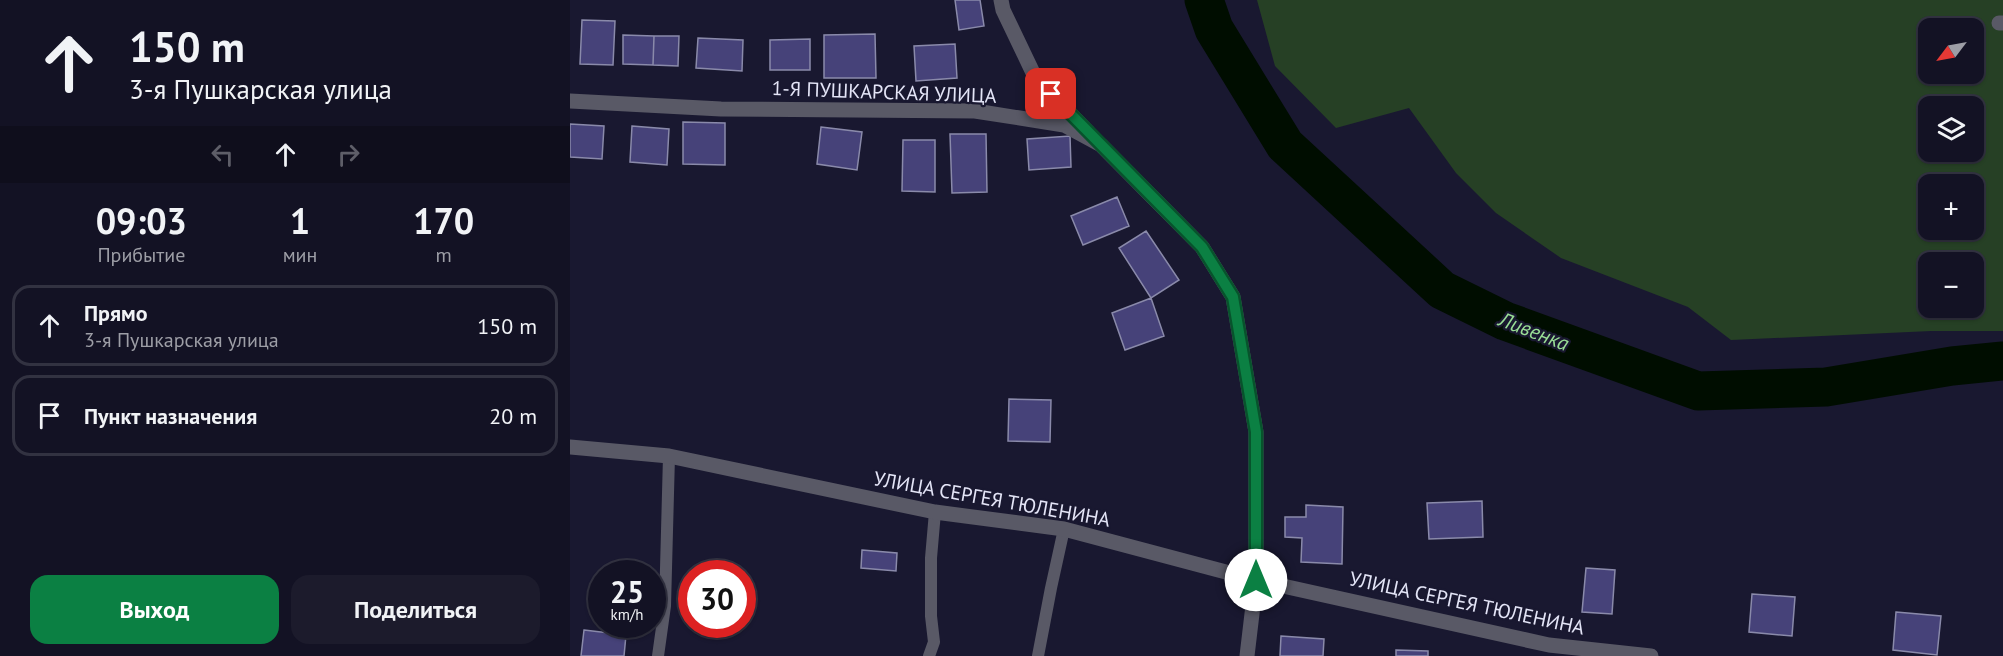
<!DOCTYPE html>
<html lang="ru">
<head>
<meta charset="utf-8">
<style>
  :root { --surface:#131224; --page:#1c1b2c; --text:#f1f3f6; --muted:#9d9ea6; --line:#323241; --accent:#0b8043 }
  body { margin:0; font-family:"PT Sans",sans-serif; background:var(--page); color:var(--text); height:100vh; display:flex; flex-direction:column; font-size:22px; white-space:nowrap }
  * { box-sizing:border-box; margin:0 }
  p { font-size:20px; color:var(--muted) }
  .icon { flex:none; width:33px; height:33px; fill:none; stroke:currentColor; stroke-width:2; stroke-linecap:round; stroke-linejoin:round }
  .map { position:relative; flex:1; overflow:hidden }
  .drawer { display:flex; flex-direction:column; background:var(--surface); width:570px }
  .drawer>* { flex:none }
  .hud { background:#131224; color:var(--text); overflow:hidden }
  .needle { width:39px; rotate:238deg }
  .tools { position:absolute; left:1348px; top:18px; display:grid; gap:12px }
  .tools a { display:grid; place-items:center; width:66px; height:66px; border-radius:12px; background:var(--surface); box-shadow:0 2px 4px #0004,0 0 0 2px var(--line); font-size:30px }
  .speed { position:absolute; left:18px; top:560px; display:flex; gap:12px; font-size:30px; font-weight:700; text-align:center }
  .speed>* { display:grid; place-content:center; width:78px; height:78px; border-radius:50%; background:var(--surface); box-shadow:0 2px 4px #0004,0 0 0 2px var(--line); line-height:1 }
  .speed small { font-size:15px; font-weight:400 }
  .speed .limit { border:9px solid #d22; background:#fff; color:#111 }
  .pin { position:absolute; display:grid; place-items:center; width:51px; height:51px; color:#fff; margin:-26px; border-radius:12px; box-shadow:0 3px 9px #0006 }
  .me { position:absolute; width:66px; margin:-33px; rotate:0deg; stroke-linejoin:round; filter:drop-shadow(0 0 4px #0008) }
  .turn { display:flex; align-items:center; gap:21px; height:126px; padding:0 30px; font-size:27px }
  .turn .icon { width:78px; height:78px; stroke-width:2.5 }
  .turn b { display:block; font-size:42px; line-height:51px }
  .lanes { display:flex; align-items:center; height:57px; padding:0 30px; background:#0003; justify-content:center; gap:30px; direction:ltr }
  .lanes .off { opacity:.35 }
  .eta { display:flex; justify-content:space-evenly; align-items:center; height:102px; text-align:center }
  .eta b { font-size:36px; font-weight:700; line-height:42px }
  .button { display:flex; gap:12px; margin-top:auto; padding:12px 30px }
  .button a { flex:1; height:69px; border-radius:18px; background:var(--accent); color:#fff; font-size:24px; font-weight:700; line-height:69px; text-align:center }
  .button a+a { background:var(--page); color:var(--text) }
  ul { padding:0; list-style:none }
  li { display:flex; align-items:center; gap:18px; height:81px; margin:0 12px 9px; padding:0 18px; border:3px solid var(--line); border-radius:18px }
  li div { flex:1 }
  li b { display:block; font-size:22px }
  li em { font-style:normal }
  main { display:flex; flex:1; min-height:0 }
  .map>svg:first-child { display:block }
  .green { fill:#264025; fill-rule:evenodd }
  .lines { fill:none; stroke-linecap:round; stroke-linejoin:round }
  .river { stroke:#000d00; stroke-width:39 }
  .building { fill:#464279; stroke:#8a8aaa; stroke-width:1.5 }
  .lane { stroke:#595966; stroke-width:12 }
  .street { stroke:#595966; stroke-width:15 }
  .route-casing { stroke:#07532c; stroke-width:15 }
  .route { stroke:#0b8043; stroke-width:10 }
  .labels { text-anchor:middle; dominant-baseline:central; stroke-width:4.5; stroke-linejoin:round; paint-order:stroke }
  .street-label { font-size:20px; fill:#e4e5f7; stroke:#191830 }
  .water-label { font-size:21px; font-style:italic; fill:#99dd96; stroke:#191830 }
</style>
</head>
<body>
<main>
<section class="drawer">
<div class="hud">
<div class="turn"><svg class="icon" aria-label="ahead" viewBox="0 0 24 24"><path d="M12 20V5M6 11l6-6 6 6"/></svg><div><b>150 m</b>3-я Пушкарская улица</div></div>
<div class="lanes"><svg class="icon off" aria-label="left" viewBox="0 0 24 24"><path d="M17 20v-9H6M10 6l-5 5 5 5"/></svg><svg class="icon" aria-label="ahead" viewBox="0 0 24 24"><path d="M12 20V5M6 11l6-6 6 6"/></svg><svg class="icon off" aria-label="right" viewBox="0 0 24 24"><path d="M7 20v-9h11M14 6l5 5-5 5"/></svg></div>
</div>
<div class="eta">
<div><b>09:03</b><p>Прибытие</p></div>
<div><b>1</b><p>мин</p></div>
<div><b>170</b><p>m</p></div>
</div>
<ul>
<li><svg class="icon" aria-label="ahead" viewBox="0 0 24 24"><path d="M12 20V5M6 11l6-6 6 6"/></svg><div><b>Прямо</b><p>3-я Пушкарская улица</p></div><em>150 m</em></li>
<li><svg class="icon" aria-label="arrive" viewBox="0 0 24 24"><path d="M6 21V4h12l-3 4 3 4H6"/></svg><div><b>Пункт назначения</b></div><em>20 m</em></li>
</ul>
<div class="button"><a>Выход</a><a>Поделиться</a></div>
</section>
<div class="map">
<svg width="1433" height="656" viewBox="0 0 1433 656">
  <rect width="100%" height="100%" fill="#191830"/>
  <!-- green -->
  <path class="green" d="M687,0H1433V331H1361L1161,340L1118,307L991,258L926,213L886,173L839,108L766,128L705,66ZM1359,28H1404V74H1359ZM1359,106H1404V152H1359ZM1359,184H1404V230H1359ZM1359,262H1404V308H1359Z"/>
  <g class="lines">
    <!-- river -->
    <path class="river" d="M634,0L644,29L715,145L872,290L935,321L1128,391L1256,387L1382,366L1433,361"/>
  </g>
  <!-- building -->
  <path class="building" d="M385,0H410L414,26L389,30Z
    M12,20L45,21L43,65L10,64Z
    M305,34L306,78H254V35Z
    M53,35L84,36L83,65L53,64Z
    M84,36H109L108,66L83,65Z
    M128,38L173,40L172,71L126,68Z
    M240,39V70H200V40Z
    M385,44L387,78L346,81L344,46Z
    M113,122L155,123V165L113,164Z
    M0,124L34,126L32,159L0,157Z
    M62,126L99,129L97,165L60,162Z
    M251,127L292,132L287,170L247,164Z
    M380,134H416L417,192L382,193Z
    M500,136L501,167L459,170L457,139Z
    M333,140H365V192L332,191Z
    M547,197L559,226L513,245L501,216Z
    M576,231L609,280L581,298L549,248Z
    M581,298L594,336L555,350L542,313Z
    M439,399L481,400L480,442L438,441Z
    M912,501L913,537L859,539L857,503Z
    M736,505L773,507L772,564L731,562L732,538L715,537V517H736Z
    M292,550L327,553L326,571L291,568Z
    M1016,568L1045,570L1042,614L1012,612Z
    M1182,594L1225,597L1222,636L1179,632Z
    M1326,612L1371,616L1367,655L1323,650Z
    M14,630L56,635L54,656H11Z
    M711,636L754,639L753,656H710Z
    M826,650L858,651V656H826Z"/>
  <g class="lines">
    <!-- lane -->
    <path class="lane" d="M88,656L95,606L99,456
      M359,656L364,642L361,616V558L365,512
      M468,656L481,588L494,529"/>
    <!-- street -->
    <path class="street" d="M431,0L433,10L465,77L518,132
      M1429,23H1433
      M0,101L151,109L405,111L494,125L531,145L632,247L663,297L686,432V580L677,656
      M0,447L99,456L365,512L494,529L686,580L979,645L1081,656"/>
  </g>
  <g class="lines">
    <!-- route casing -->
    <g class="route-casing">
      <path id="route" d="M481,94L632,247L663,297L686,432V580"/>
    </g>
    <!-- route -->
    <use href="#route" class="route"/>
  </g>
  <g class="labels">
    <!-- street labels -->
    <g class="street-label">
      <text transform="translate(314 92) rotate(2)">1-Я ПУШКАРСКАЯ УЛИЦА</text>
      <text transform="translate(422 499) rotate(10)">УЛИЦА СЕРГЕЯ ТЮЛЕНИНА</text>
      <text transform="translate(897 603) rotate(12)">УЛИЦА СЕРГЕЯ ТЮЛЕНИНА</text>
    </g>
    <!-- water labels -->
    <g class="water-label">
      <text transform="translate(964 331) rotate(21)">Ливенка</text>
    </g>
  </g>
</svg>
<div class="tools">
<a><svg class="needle" viewBox="-14 -14 28 28"><path d="M0-13l5 13h-10z" fill="#e53935"/><path d="M0 13l5-13h-10z" fill="#9d9ea6"/></svg></a>
<a><svg class="icon" aria-label="layers" viewBox="0 0 24 24"><path d="M12 4l9 5-9 5-9-5zM3 14l9 5 9-5"/></svg></a>
<a>+</a>
<a>−</a>
</div>
<div class="speed"><div>25<small>km/h</small></div><div class="limit">30</div></div>
<div class="pin" style="left:481px;top:94px;background:#d93025"><svg class="icon" aria-label="arrive" viewBox="0 0 24 24"><path d="M6 21V4h12l-3 4 3 4H6"/></svg></div>
<svg class="me" style="left:686px;top:580px" viewBox="-20 -20 40 40"><circle r="19" fill="#fff"/><path d="M0-13L10 11 0 6-10 11z" fill="#0b8043"/></svg>
</div>
</main>
</body>
</html>
